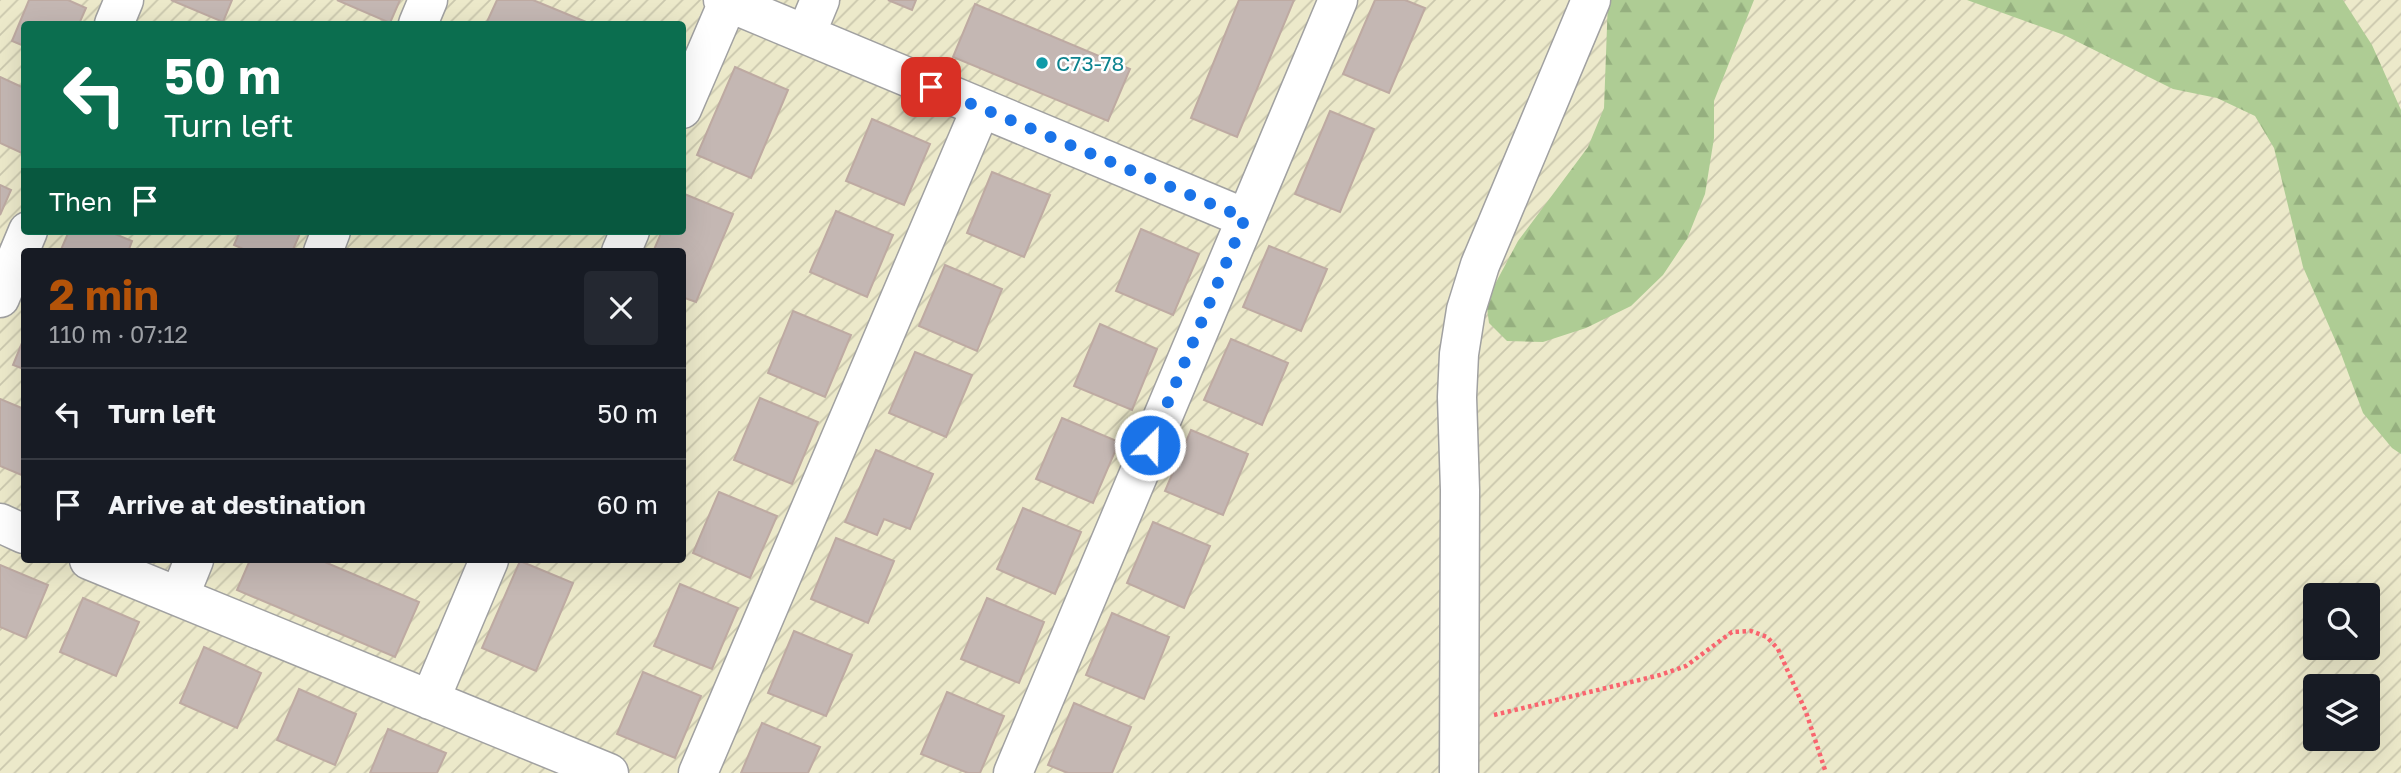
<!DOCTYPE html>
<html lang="en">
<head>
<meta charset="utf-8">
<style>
  :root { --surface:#171b24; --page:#242831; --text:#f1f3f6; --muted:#9ea1a6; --line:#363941; --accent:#b45309 }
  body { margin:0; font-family:"Golos Text",sans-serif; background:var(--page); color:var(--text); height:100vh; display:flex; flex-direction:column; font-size:26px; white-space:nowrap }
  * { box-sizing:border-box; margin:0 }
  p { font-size:23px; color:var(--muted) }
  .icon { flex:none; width:38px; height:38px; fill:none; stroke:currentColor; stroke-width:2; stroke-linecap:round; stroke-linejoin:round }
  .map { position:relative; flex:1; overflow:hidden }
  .details { position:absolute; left:21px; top:248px; width:665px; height:315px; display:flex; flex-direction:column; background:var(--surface); border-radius:7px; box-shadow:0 7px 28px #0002 }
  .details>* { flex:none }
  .top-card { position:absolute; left:21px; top:21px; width:665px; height:214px; border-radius:7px; box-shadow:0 7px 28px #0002; background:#0b6e4f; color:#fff; overflow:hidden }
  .controls { position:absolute; left:2303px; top:583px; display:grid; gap:14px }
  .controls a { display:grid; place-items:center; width:77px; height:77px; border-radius:7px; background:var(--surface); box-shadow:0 7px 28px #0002; font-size:35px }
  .pin { position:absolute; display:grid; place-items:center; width:60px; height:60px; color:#fff; margin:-30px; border-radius:14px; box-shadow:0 4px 10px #0006 }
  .me { position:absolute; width:77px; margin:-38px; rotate:23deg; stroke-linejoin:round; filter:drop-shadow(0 0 5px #0008) }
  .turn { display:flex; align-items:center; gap:24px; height:147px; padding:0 28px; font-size:32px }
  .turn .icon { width:91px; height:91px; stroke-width:2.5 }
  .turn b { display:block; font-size:49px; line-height:60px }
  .then { display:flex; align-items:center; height:66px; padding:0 28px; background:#0003; gap:14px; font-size:26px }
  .round { display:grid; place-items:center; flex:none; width:74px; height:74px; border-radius:7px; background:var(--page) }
  .summary { display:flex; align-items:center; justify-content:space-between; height:119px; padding:0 28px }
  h1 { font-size:42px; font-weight:700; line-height:52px; color:var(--accent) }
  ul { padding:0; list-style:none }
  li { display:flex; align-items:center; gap:21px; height:91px; padding:0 28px; border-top:2px solid var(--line) }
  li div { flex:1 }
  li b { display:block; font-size:26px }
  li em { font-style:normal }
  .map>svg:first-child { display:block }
  .farmland { fill:url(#farmland-furrows); fill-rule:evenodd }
  .forest { fill:url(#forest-firs) }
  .building { fill:#c4b7b3; stroke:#beaaa2; stroke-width:2 }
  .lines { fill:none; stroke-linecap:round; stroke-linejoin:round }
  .minor-casing { stroke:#a1a1a1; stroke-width:41 }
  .path { stroke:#f9646e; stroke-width:4.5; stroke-dasharray:3.5 3.5; stroke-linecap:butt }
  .minor { stroke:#fff; stroke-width:38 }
  .route { stroke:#1a73e8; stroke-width:12; stroke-dasharray:0 21.6 }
  .culture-dot { fill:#0f9aa8; stroke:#fff; stroke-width:2.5 }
  .labels { text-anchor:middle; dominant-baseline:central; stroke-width:5; stroke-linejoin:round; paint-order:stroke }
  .culture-label { font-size:21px; fill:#0d838f; stroke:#fff; text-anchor:start }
</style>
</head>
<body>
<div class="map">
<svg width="2401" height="773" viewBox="0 0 2401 773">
  <defs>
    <pattern id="farmland-furrows" width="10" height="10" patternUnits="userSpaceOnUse" patternTransform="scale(1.75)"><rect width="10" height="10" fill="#ece9ca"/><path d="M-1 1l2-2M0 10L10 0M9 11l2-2" fill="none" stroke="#cac7ad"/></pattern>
    <pattern id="forest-firs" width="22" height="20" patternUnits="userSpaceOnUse" patternTransform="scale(1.75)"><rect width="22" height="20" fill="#aecc94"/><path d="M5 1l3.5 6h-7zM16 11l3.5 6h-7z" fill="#95af7f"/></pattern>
  </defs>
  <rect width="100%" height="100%" fill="#ece6e0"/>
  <!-- farmland -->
  <path class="farmland" d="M0,0H2401V773H0ZM24,24H682V231H24ZM24,252H682V560H24ZM2315,595H2368V648H2315ZM2315,686H2368V738H2315Z"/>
  <!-- forest -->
  <path class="forest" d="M1608,0H1754L1714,101V138L1705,194L1687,239L1663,275L1631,306L1586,328L1543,342L1507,341L1489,323L1486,301L1518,241L1588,147L1604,108Z
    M1967,0H2343L2372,45L2401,110V454L2392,448L2363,413L2340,351L2303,267L2274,148L2255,116L2217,98L2173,89L2064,35Z"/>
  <!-- building -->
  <path class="building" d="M29,0H68L86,8L79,24H24V46L12,41Z
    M171,0H232L223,22Z
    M337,0H400L390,23Z
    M497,0H533L591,24H486Z
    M888,0H916L912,10Z
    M1239,0H1294L1237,137L1191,118Z
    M1375,0H1405L1425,8L1389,93L1343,74Z
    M975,4L1130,69L1108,121L953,57Z
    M735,67L788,90L751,178L697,155Z
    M0,77L24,88V154L0,143Z
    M1330,111L1374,129L1340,212L1295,194Z
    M872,119L930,144L904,205L846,181Z
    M992,172L1050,195L1024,257L967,233Z
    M0,185L11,190L0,215Z
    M682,193L733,214L696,302L682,297V252H653L662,231H682Z
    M836,211L893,235L867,297L810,272Z
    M1141,229L1199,254L1173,315L1116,291Z
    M69,231H108L132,241L128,252H60Z
    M240,231H301L292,252H250L234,245Z
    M1269,246L1327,269L1301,331L1243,307Z
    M945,265L1002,289L977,351L919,326Z
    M793,311L851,335L825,397L768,373Z
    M1100,324L1157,349L1132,410L1074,386Z
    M24,338V369L13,365Z
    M1231,339L1288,363L1262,425L1204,400Z
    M915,352L972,375L946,437L889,413Z
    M760,398L818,422L792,484L734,460Z
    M0,399L24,409V476L0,466Z
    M1062,418L1119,442L1093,503L1036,479Z
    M1191,430L1248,454L1223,515L1165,491Z
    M876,450L933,474L910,529L884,519L877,535L845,522Z
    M719,492L777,516L750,578L693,553Z
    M1023,508L1081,532L1055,594L997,569Z
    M1153,522L1210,546L1184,608L1127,583Z
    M836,538L894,561L868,623L811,599Z
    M250,560H320L419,602L395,657L237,590Z
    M520,561L573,583L536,671L482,648Z
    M0,565L48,585L26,638L0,627Z
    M680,584L738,608L712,669L654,646Z
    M83,598L139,622L116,676L60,652Z
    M987,598L1044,622L1019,683L961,659Z
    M1112,613L1169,637L1144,699L1086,675Z
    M794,631L852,655L826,716L768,693Z
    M204,647L261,673L237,728L180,703Z
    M643,672L701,696L675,758L617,734Z
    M299,689L356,714L335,765L277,740Z
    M947,692L1004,716L980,773H968L921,754Z
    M1074,703L1131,727L1112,773H1068L1048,765Z
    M762,723L820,747L808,773H741Z
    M388,729L446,753L437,773H370Z"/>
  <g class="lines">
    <!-- minor casing -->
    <g class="minor-casing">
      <path id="minor" d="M723,0L1245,218
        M114,24L124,0
        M418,24L428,0
        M806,34L820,0
        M682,109L728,2
        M323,252L331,231
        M621,252L630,231
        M0,298L28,231
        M0,523L24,534
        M89,560L609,773
        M179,597L194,560
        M430,700L489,560
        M698,773L981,108
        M1013,773L1338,0
        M1459,773L1460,490L1457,397L1459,354L1466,310L1480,265L1591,0"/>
    </g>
    <!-- path -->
    <path class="path" d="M1494,715L1660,675L1686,666L1732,632L1751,631L1767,637L1778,649L1806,712L1826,773"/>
    <!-- minor -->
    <use href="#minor" class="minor"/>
  </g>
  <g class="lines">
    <!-- route -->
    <path class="route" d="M931,87L1245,218L1150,445"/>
  </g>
  <!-- markers -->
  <circle class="culture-dot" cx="1042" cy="63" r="7"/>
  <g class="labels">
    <!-- culture labels -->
    <g class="culture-label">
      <text x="1056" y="63">C73-78</text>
    </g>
  </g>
</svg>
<div class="controls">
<a><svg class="icon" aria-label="search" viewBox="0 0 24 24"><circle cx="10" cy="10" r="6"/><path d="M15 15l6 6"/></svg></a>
<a><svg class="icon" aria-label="layers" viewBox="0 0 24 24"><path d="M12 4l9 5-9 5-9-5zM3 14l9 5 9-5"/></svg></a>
</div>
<div class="pin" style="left:931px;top:87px;background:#d93025"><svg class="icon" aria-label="arrive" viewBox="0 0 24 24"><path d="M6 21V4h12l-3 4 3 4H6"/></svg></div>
<svg class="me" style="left:1150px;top:445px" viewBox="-20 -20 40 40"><circle r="17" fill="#1a73e8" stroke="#fff" stroke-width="3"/><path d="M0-11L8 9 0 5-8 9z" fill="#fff"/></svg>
<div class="top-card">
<div class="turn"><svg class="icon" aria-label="left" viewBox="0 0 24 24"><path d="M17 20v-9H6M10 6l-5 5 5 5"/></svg><div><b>50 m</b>Turn left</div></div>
<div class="then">Then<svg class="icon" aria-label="arrive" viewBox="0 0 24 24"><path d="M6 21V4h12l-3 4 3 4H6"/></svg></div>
</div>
<section class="details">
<div class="summary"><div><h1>2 min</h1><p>110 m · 07:12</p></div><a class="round"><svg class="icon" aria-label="close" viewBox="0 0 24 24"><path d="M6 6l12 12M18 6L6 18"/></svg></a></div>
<ul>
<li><svg class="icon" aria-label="left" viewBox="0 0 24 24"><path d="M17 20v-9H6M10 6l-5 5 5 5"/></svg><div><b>Turn left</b></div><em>50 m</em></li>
<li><svg class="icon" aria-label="arrive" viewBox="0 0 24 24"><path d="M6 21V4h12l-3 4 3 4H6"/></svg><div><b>Arrive at destination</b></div><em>60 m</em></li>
</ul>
</section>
</div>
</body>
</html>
